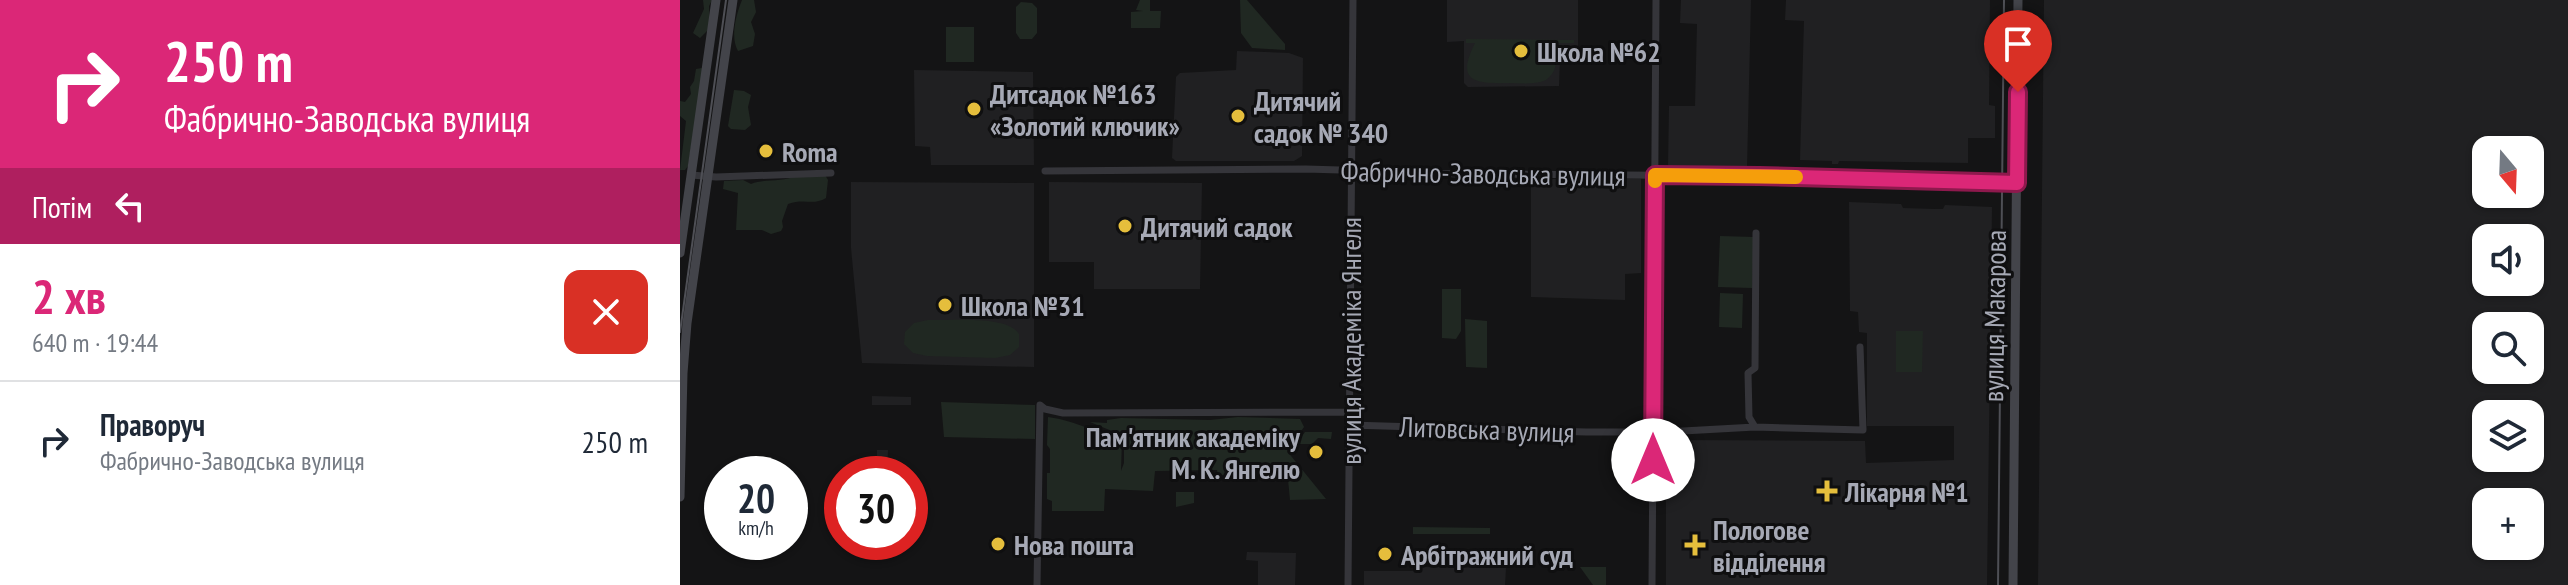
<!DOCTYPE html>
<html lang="uk">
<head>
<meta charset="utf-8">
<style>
  :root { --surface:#fff; --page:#f6f6f7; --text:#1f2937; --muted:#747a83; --line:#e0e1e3; --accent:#db2777 }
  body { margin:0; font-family:"PT Sans Narrow",sans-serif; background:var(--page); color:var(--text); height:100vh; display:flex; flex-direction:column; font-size:30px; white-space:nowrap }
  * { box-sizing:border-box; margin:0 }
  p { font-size:26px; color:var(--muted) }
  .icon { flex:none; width:44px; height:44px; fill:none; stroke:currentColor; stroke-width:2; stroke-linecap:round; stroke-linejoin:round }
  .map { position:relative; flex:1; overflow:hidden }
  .side { display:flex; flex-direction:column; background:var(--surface); width:680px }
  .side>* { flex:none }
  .banner { background:#db2777; color:#fff; overflow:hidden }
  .needle { width:52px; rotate:161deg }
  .buttons { position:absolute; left:1792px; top:136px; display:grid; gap:16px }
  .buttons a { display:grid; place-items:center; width:72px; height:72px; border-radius:16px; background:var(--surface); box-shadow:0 2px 6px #0004; font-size:40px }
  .speed { position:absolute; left:24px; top:456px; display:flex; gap:16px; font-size:40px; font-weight:700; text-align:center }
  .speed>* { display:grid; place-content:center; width:104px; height:104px; border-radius:50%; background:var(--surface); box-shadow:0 2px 6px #0004; line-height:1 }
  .speed small { font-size:20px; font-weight:400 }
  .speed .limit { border:12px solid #d22; background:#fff; color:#111 }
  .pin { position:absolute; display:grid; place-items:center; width:68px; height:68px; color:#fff; margin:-82px -34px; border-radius:50% 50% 50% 0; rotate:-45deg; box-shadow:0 0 8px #0007 }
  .pin .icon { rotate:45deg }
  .me { position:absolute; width:88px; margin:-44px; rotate:0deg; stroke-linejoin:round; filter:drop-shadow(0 0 6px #0008) }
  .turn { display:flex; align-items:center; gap:28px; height:168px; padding:0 32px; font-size:36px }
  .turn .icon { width:104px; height:104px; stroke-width:2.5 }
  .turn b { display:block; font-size:56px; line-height:68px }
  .then { display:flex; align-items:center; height:76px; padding:0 32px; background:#0003; gap:16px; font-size:30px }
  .round { display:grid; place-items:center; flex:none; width:84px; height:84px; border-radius:16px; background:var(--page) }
  .headline { display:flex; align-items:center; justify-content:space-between; height:136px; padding:0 32px }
  h1 { font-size:48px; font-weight:700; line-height:60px; color:var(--accent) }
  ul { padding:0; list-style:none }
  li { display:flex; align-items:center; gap:24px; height:120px; padding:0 32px; border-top:2px solid var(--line) }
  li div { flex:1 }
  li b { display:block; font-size:30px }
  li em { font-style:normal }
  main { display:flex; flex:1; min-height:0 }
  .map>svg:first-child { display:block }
  .built { fill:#202022; fill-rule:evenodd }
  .green { fill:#202822 }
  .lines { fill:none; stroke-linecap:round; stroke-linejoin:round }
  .street { stroke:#35353a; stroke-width:7 }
  .secondary { stroke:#43444a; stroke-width:9 }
  .tram { stroke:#4e4f55; stroke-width:2 }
  .route-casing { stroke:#8e194d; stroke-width:20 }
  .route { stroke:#db2777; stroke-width:14 }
  .slow { stroke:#f59e0b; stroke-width:14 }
  .poi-dot { fill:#e5be3c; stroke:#0f0f10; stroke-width:3 }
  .labels { text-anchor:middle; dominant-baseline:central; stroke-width:6; stroke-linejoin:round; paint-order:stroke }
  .poi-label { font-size:28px; font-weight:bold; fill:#a6a9b5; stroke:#0f0f10; text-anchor:start }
  .street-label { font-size:28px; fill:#a6a9b5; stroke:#0f0f10 }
</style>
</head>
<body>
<main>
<section class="side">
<div class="banner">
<div class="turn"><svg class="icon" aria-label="right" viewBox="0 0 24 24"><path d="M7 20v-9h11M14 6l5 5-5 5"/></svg><div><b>250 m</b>Фабрично-Заводська вулиця</div></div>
<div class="then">Потім<svg class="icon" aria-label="left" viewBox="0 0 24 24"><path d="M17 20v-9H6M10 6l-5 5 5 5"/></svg></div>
</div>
<div class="headline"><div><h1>2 хв</h1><p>640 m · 19:44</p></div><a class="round" style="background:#d93025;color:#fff"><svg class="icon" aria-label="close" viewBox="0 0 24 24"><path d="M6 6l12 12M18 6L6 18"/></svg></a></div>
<ul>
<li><svg class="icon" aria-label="right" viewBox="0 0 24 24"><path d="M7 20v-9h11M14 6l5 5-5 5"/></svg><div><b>Праворуч</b><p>Фабрично-Заводська вулиця</p></div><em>250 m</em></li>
</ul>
</section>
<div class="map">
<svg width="1888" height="585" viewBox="0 0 1888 585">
  <rect width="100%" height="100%" fill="#141415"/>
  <!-- built -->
  <path class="built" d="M767,0H898V60H880L879,86L788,87L784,83V41L767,42Z
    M1001,0H1071L1067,168L988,167L989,106H1015L1017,24L1000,23Z
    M1106,0H1310L1309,105L1315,106V138H1288V163L1159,161L1158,164H1152V161L1120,160L1124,21L1105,20Z
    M1364,0H1888V585H1358ZM1806,150H1850V194H1806ZM1806,238H1850V282H1806ZM1806,326H1850V370H1806ZM1806,414H1850V458H1806ZM1806,502H1850V546H1806Z
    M557,51L609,53L623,58L622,156L614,161H496L492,158L496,77L500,73L556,70Z
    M234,70L353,72L354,165H251L250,147L235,146Z
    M851,179H961V273L945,274V300L851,297Z
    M171,182L354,183V367L182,363L171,248Z
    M369,182L522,183L520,289H414V262H369Z
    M1169,202L1221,204L1223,208L1255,209H1263L1265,205L1312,207L1307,585H986V440L1185,441L1186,463L1274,460V426H1187V333L1179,332L1178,312L1170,311Z
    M192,396L231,397V405H192Z
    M197,450H208L207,474H197Z
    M567,552L616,553L615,585H578V561L566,560Z
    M741,567L826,568L825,585H684V571H741Z"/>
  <!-- green -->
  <path class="green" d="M23,0H32L29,6L30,28L20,38L13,33L24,9Z
    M62,0H74L76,12L71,22L75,34L73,46L58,51C50,37 56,15 62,0Z
    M460,0H470V11H481L480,28H451V12L463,11L456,10Z
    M560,0H567L605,44V50L572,48L561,33Z
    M341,2L352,3L357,8V33L352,39H340L336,33V7Z
    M266,27H294V62H266Z
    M786,39L894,40V43H868C876,56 881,68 866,80C855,85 841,83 828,83C793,84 776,81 795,43H786Z
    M22,68V76L8,166L5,170H0L6,121L0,116V101L5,102L11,94L10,87L14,81L16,69Z
    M54,90L64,91L71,95L68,107L71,125L65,130L51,129L48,126Z
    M118,175H145L148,180L146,198C133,206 125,198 108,204L102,221L103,227L101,231L91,234L82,230H56L58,193L43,189L44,181L63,180L71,184C87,178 102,183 118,175Z
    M1040,236L1074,237L1072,288L1038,287Z
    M762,289H781V331L776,339L762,338Z
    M1040,293L1063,294L1062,328L1039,327Z
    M785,319L807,321V368L786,367Z
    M248,320C270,321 327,315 339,334V347L330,355L315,358L247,356L233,353L224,344L225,332L234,323Z
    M1216,331H1243L1242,372H1216Z
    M261,402L355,405V439L264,437Z
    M368,417C384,419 397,424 413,430L414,436L418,439L442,438L441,471L444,463V436L410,422L427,423V420L441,418L530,420L558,417L620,419L624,427L607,451L646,499L610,500L607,469H594L593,476L586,477L538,475L537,470L475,471L473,491L425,489L424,511H372V501L367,499V473H370V449L367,445Z
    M625,432H652L651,439L638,438L632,444H619L618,442Z
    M496,492H514V503L496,507Z
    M733,527L810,528V534H733Z
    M900,567H926V585H913Z"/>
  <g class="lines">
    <!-- street -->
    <path class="street" d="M365,171L626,169L660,170L677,173L1079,176L1337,183
      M11,175L36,177L151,173
      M670,425L906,432H985L1075,427L1183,430L1180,347
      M1075,427L1069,417L1068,373L1075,368L1076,233
      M357,585L360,405L365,409L383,413L670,412
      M668,585L673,0
      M972,585L976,0"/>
    <!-- secondary -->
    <path class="secondary" d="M0,253L36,0
      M0,497L3,373L7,323L53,0
      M1333,585L1338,0"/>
    <!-- tram -->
    <path class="tram" d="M0,332L46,0
      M1318,585L1324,0"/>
  </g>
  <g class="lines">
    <!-- route casing -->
    <g class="route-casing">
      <path id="route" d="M973,460L975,175L1079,176L1337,183L1338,92"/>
    </g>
    <!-- route -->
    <use href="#route" class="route"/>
    <!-- slow -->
    <path class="slow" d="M975,181V175L1116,177"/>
  </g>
  <!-- markers -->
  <g class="poi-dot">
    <circle cx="841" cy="51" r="8"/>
    <circle cx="294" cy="109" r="8"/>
    <circle cx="558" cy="116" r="8"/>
    <circle cx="86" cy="151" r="8"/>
    <circle cx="445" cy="226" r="8"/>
    <circle cx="265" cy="305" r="8"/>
    <circle cx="636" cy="452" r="8"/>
    <path d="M1143 479h8v8h8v8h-8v8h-8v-8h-8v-8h8z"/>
    <circle cx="318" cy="544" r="8"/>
    <path d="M1011 533h8v8h8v8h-8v8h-8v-8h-8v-8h8z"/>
    <circle cx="705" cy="554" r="8"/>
  </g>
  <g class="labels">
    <!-- poi labels -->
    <g class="poi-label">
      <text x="857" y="51">Школа №62</text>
      <text x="310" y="93">Дитсадок №163<tspan x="310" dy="32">«Золотий ключик»</tspan></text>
      <text x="574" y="100">Дитячий<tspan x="574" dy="32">садок № 340</tspan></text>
      <text x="102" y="151">Roma</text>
      <text x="461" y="226">Дитячий садок</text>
      <text x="281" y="305">Школа №31</text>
      <text x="620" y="436" text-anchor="end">Пам'ятник академіку<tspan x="620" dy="32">М. К. Янгелю</tspan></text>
      <text x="1165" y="491">Лікарня №1</text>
      <text x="1033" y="529">Пологове<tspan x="1033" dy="32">відділення</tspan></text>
      <text x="334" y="544">Нова пошта</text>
      <text x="721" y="554">Арбітражний суд</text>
    </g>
    <!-- street labels -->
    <g class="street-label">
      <text transform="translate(803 173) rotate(1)">Фабрично-Заводська вулиця</text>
      <text transform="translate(1314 316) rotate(-89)">вулиця Макарова</text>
      <text transform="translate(670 341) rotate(-90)">вулиця Академіка Янгеля</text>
      <text transform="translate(807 429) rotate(2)">Литовська вулиця</text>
    </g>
  </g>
</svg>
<div class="buttons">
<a><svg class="needle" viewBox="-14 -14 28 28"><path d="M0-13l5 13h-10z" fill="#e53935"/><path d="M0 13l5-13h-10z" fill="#747a83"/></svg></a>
<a><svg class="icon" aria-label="sound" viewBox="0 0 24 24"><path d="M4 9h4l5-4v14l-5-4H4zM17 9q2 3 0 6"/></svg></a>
<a><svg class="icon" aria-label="search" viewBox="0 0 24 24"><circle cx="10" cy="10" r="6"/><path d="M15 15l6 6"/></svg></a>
<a><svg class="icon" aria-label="layers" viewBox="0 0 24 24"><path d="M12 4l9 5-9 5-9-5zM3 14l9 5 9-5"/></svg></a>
<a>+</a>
</div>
<div class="speed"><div>20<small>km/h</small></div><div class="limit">30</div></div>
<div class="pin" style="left:1338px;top:92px;background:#d93025"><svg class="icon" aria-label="arrive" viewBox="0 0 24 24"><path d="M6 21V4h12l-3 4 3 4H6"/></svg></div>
<svg class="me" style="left:973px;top:460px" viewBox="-20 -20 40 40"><circle r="19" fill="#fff"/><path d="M0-13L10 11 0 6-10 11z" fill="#db2777"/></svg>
</div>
</main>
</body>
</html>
